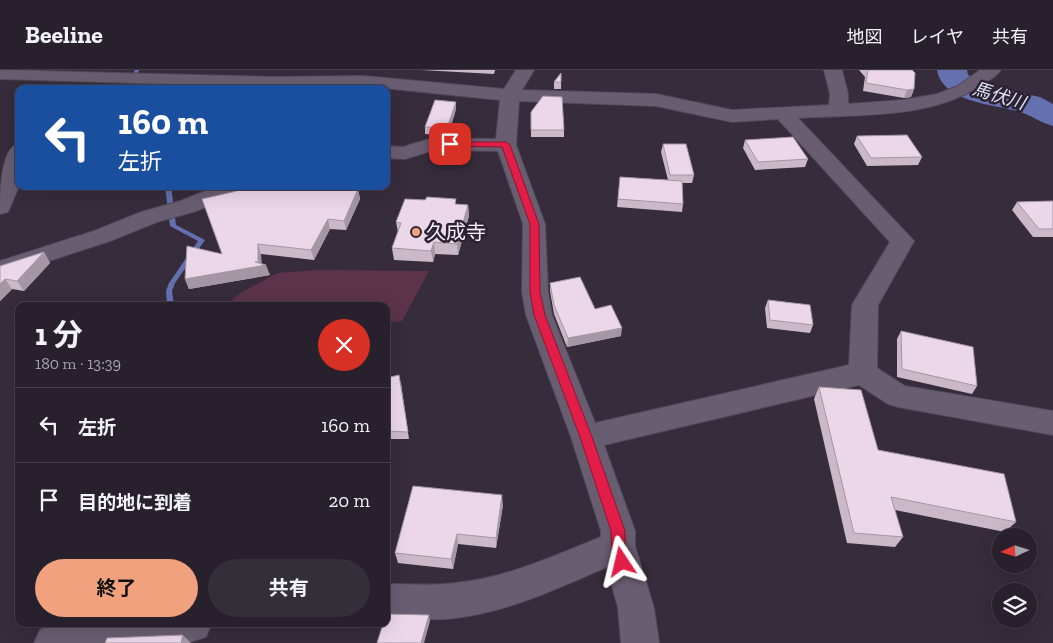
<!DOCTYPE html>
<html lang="ja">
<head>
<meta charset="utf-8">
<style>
  :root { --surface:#28212d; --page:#342e39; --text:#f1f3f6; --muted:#a5a3aa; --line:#443e49; --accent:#f1a17d }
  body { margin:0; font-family:"Zilla Slab","Noto Sans JP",serif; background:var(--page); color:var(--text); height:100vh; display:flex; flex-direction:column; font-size:19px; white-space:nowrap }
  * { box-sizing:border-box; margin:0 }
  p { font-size:16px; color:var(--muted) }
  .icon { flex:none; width:28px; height:28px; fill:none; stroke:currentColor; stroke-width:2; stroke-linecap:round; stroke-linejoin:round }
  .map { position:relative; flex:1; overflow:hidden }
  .details { position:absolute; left:15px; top:232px; width:375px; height:325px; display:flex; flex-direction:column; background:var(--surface); border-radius:10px; box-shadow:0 5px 20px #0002,0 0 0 1px var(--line) }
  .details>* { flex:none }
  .banner { position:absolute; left:15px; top:15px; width:375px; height:105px; border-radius:10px; box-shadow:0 5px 20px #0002,0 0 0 1px var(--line); background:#1a4fa0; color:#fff; overflow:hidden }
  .needle { width:32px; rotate:266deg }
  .tools { position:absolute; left:992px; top:458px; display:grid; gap:10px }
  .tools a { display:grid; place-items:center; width:45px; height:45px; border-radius:50%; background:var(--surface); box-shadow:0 5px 20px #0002,0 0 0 1px var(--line); font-size:25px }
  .pin { position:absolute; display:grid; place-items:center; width:42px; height:42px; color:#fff; margin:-21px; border-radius:10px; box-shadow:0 2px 8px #0006 }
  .me { position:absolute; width:55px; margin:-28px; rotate:350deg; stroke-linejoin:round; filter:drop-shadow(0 0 4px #0008) }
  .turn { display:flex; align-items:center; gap:18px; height:105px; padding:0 20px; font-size:22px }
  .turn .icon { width:65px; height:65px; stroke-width:2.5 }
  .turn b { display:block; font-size:35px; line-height:42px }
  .round { display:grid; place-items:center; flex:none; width:52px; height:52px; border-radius:26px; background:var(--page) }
  .head { display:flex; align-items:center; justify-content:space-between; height:85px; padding:0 20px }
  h1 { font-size:30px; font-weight:700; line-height:38px }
  .action { display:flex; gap:10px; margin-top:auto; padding:10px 20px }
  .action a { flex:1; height:58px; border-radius:30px; background:var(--accent); color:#111; font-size:20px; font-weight:700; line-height:58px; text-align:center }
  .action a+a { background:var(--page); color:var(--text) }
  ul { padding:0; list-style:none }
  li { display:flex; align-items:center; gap:15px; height:75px; padding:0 20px; border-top:1px solid var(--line) }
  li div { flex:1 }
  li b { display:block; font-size:19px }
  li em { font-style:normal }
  header { display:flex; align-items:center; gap:30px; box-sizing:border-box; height:70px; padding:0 25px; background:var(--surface); border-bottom:1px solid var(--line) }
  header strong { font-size:24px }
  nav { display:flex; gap:28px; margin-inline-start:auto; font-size:18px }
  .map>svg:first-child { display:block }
  .green { fill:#5c3348 }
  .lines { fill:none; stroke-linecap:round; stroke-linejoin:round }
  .stream { fill:#6571af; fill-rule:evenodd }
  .river { fill:#6571af; fill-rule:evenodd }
  .minor-casing { stroke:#524957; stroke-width:2 }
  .minor { fill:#695e71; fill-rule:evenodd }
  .wall { fill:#cbb9c8 }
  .shaded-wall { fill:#a596a3 }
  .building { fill:#ecd7e9; stroke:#a596a3 }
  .route { fill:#e11d48; stroke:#92132f }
  .poi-dot { fill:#f1a17d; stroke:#2c2232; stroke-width:2 }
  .labels { text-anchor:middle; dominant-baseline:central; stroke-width:5; stroke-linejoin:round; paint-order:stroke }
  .far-water-label { font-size:18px; font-style:italic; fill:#dee3f5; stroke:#2c2232 }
  .poi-label { font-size:20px; fill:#f8f2fd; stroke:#2c2232; text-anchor:start }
</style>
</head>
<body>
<header>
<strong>Beeline</strong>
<nav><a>地図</a><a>レイヤ</a><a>共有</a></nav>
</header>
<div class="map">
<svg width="1053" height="573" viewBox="0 0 1053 573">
  <rect width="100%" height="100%" fill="#362c3c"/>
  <!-- green -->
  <path class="green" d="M315,200L429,201L402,251L386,253V236H228L237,225L277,203Z"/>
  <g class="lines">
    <!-- stream -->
    <path class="stream" d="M135,0H139L134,15L149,19H138L129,17V16Z
      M165,116H171L176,155L205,170L175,213L172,221L174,236H167L166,221L169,213L198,171L170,156Z"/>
    <!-- river -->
    <path class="river" d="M937,0H967L968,5L993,17L1040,27L1053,34V56C1040,53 1030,44 1017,41C991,34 943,32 937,0Z"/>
    <!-- minor casing -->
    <g class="minor-casing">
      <path id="minor" d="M0,0L272,7L364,6L504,19L516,0H534L522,20L656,24L732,40L829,35L830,24L824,0H842L848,24V34L903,30L937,24L958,16L980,0H1001C997,5 992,9 986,12C934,50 860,44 798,48L914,171L878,235L877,298L905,316L1053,341V365L898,337L888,334L859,315L604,375L635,461V476L654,538L659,573H621L618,538L607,497C559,518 508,542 455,548C433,551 409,548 386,548V514C409,514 433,516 455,513C506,508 554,486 601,467V461L571,367L526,245L522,222L523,154L498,81L434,80L405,89L386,88V76L403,77L432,68L496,69L500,30L364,16L272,17L0,9ZM519,31L656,36L732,52L778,49L890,172L852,235L849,295L595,353L552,245L548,222L545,154L516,75Z
        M19,73V116L8,142L0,144C0,124 0,79 19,73Z
        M218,116H249L246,121L196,141L157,152L110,171L0,207V191L94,161L141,142L180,131Z
        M53,554H211L206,567L187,573H34L40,560Z"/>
    </g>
    <!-- minor -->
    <use href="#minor" class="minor"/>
  </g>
  <!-- wall -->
  <path class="wall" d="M421,0H495L494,4Z
    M859,0H912L914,19L911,27L904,28L863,21L865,7Z
    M554,12H561V19H554Z
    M456,39L448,66L425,64V57Z
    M531,42L564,60V67H531Z
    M857,66L922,87L918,95L867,96L854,74Z
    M745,70L808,89L805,97L755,100L743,78Z
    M663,74L694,105L692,113H682L683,134L682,142L617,137L620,107L668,110L661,82Z
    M235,116H354L352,119H358L360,129L346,160L330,159L314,190L261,184V194L270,205L189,219L185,209L222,184L235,121L234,117Z
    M1053,131V167H1033L1012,140L1017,132Z
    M456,134L468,135L469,146L458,185L435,184L433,192L394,190L392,178L398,162L396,152Z
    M44,182L50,193L24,221L12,219L0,231V196Z
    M550,213L595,239L621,266L567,277L554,244L550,221Z
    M768,230L813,255L810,263L767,258L765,238Z
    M901,261L977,316L972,324L897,307V269Z
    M386,308L401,313L409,369H386Z
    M819,317L878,380L1016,452L1005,462L895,440L903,467L895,477L847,473L814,329Z
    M503,435L496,478L458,474L453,499L398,493L395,483Z"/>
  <!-- shaded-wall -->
  <path class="shaded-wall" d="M914,19L911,27L904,28L907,20Z
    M456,32V39L448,66L447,58Z
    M348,116H354L349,128L347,119Z
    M358,119L360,129L346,160L344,151Z
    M468,135L469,146L458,185L457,174Z
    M328,149L330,159L314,190L311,180Z
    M434,172L435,184L433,192L431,181Z
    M258,174L261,184L262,196L266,195L270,205L189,219L185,209Z
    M44,182L50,193L24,221L17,211Z
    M5,209L12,219L0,231V214Z
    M622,258L621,266L567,277L568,268Z
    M386,382L388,388L387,436L386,433Z
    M502,425L503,435L496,478V468Z
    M457,464L458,474L453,499L451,489Z
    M429,545L430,551L424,573H421Z
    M183,565L191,573H181Z"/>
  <!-- building -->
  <path class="building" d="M868,0H912L915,3L914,19L907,20L866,13Z
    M561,3V12H554Z
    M543,26L562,27L564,60H531V42Z
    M435,30L456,32L447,58L425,57Z
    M907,65L922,87L871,88L857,66Z
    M793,67L808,89L758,92L745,70Z
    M663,74H686L694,105H670Z
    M620,107L682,111L683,134L618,129Z
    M235,116H348L347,119H358L344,151L328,149L311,180L258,174V192H255L266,195L185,209L187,176L222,184L202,129L237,121L234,117Z
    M427,127L456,129L455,134L468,135L457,174L434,172L431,181L392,178L401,153L396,152L405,129L425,130Z
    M1053,131V159H1039L1017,132Z
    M44,182L17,211L5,209L0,214V196Z
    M580,207L595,239L611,235L622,258L568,268L554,235L550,213Z
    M768,230L810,235L813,255L770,250Z
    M901,261L973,277L977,316L902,299Z
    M399,305L408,362L386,361V308Z
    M819,317L861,320L878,380L1004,404L1016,452L891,427L903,467L854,463Z
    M413,416L502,425L496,468L457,464L451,489L395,483Z
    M386,544L429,545L421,573H377L383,554H386Z
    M183,565L181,573H105L107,568Z"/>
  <!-- route -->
  <path class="route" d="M450,72H506L510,75L539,154L540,222L545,245L592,367L625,461V476L629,492L627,496L622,498L617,496C612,484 611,474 611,461L580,367L534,245L530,222V154L502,77L447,76V73Z"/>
  <!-- markers -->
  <circle class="poi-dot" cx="416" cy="162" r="5"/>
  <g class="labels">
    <!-- far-water labels -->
    <g class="far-water-label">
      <text transform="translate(999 26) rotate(17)">馬伏川</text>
    </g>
    <!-- poi labels -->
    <g class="poi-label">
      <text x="426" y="162">久成寺</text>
    </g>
  </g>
</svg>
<div class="tools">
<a><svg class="needle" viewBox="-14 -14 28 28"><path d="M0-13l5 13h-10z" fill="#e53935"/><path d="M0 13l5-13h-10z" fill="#a5a3aa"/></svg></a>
<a><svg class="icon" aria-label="layers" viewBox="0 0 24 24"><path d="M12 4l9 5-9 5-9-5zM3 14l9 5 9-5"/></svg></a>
</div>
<div class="pin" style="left:450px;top:74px;background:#d93025"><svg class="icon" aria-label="arrive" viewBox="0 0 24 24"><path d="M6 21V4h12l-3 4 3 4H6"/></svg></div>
<svg class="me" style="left:622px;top:492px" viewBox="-20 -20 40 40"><path d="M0-17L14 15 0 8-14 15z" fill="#e11d48" stroke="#fff" stroke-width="4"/></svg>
<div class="banner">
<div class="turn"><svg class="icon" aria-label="left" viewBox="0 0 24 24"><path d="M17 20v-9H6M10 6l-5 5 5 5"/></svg><div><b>160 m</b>左折</div></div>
</div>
<section class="details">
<div class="head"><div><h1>1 分</h1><p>180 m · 13:39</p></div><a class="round" style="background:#d93025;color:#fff"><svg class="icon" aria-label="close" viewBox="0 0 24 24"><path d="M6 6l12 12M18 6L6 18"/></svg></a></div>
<ul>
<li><svg class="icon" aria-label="left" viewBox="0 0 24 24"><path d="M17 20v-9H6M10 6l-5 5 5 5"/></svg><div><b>左折</b></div><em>160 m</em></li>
<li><svg class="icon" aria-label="arrive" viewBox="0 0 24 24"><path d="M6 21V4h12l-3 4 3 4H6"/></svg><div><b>目的地に到着</b></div><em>20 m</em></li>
</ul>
<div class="action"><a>終了</a><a>共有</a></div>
</section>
</div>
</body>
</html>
